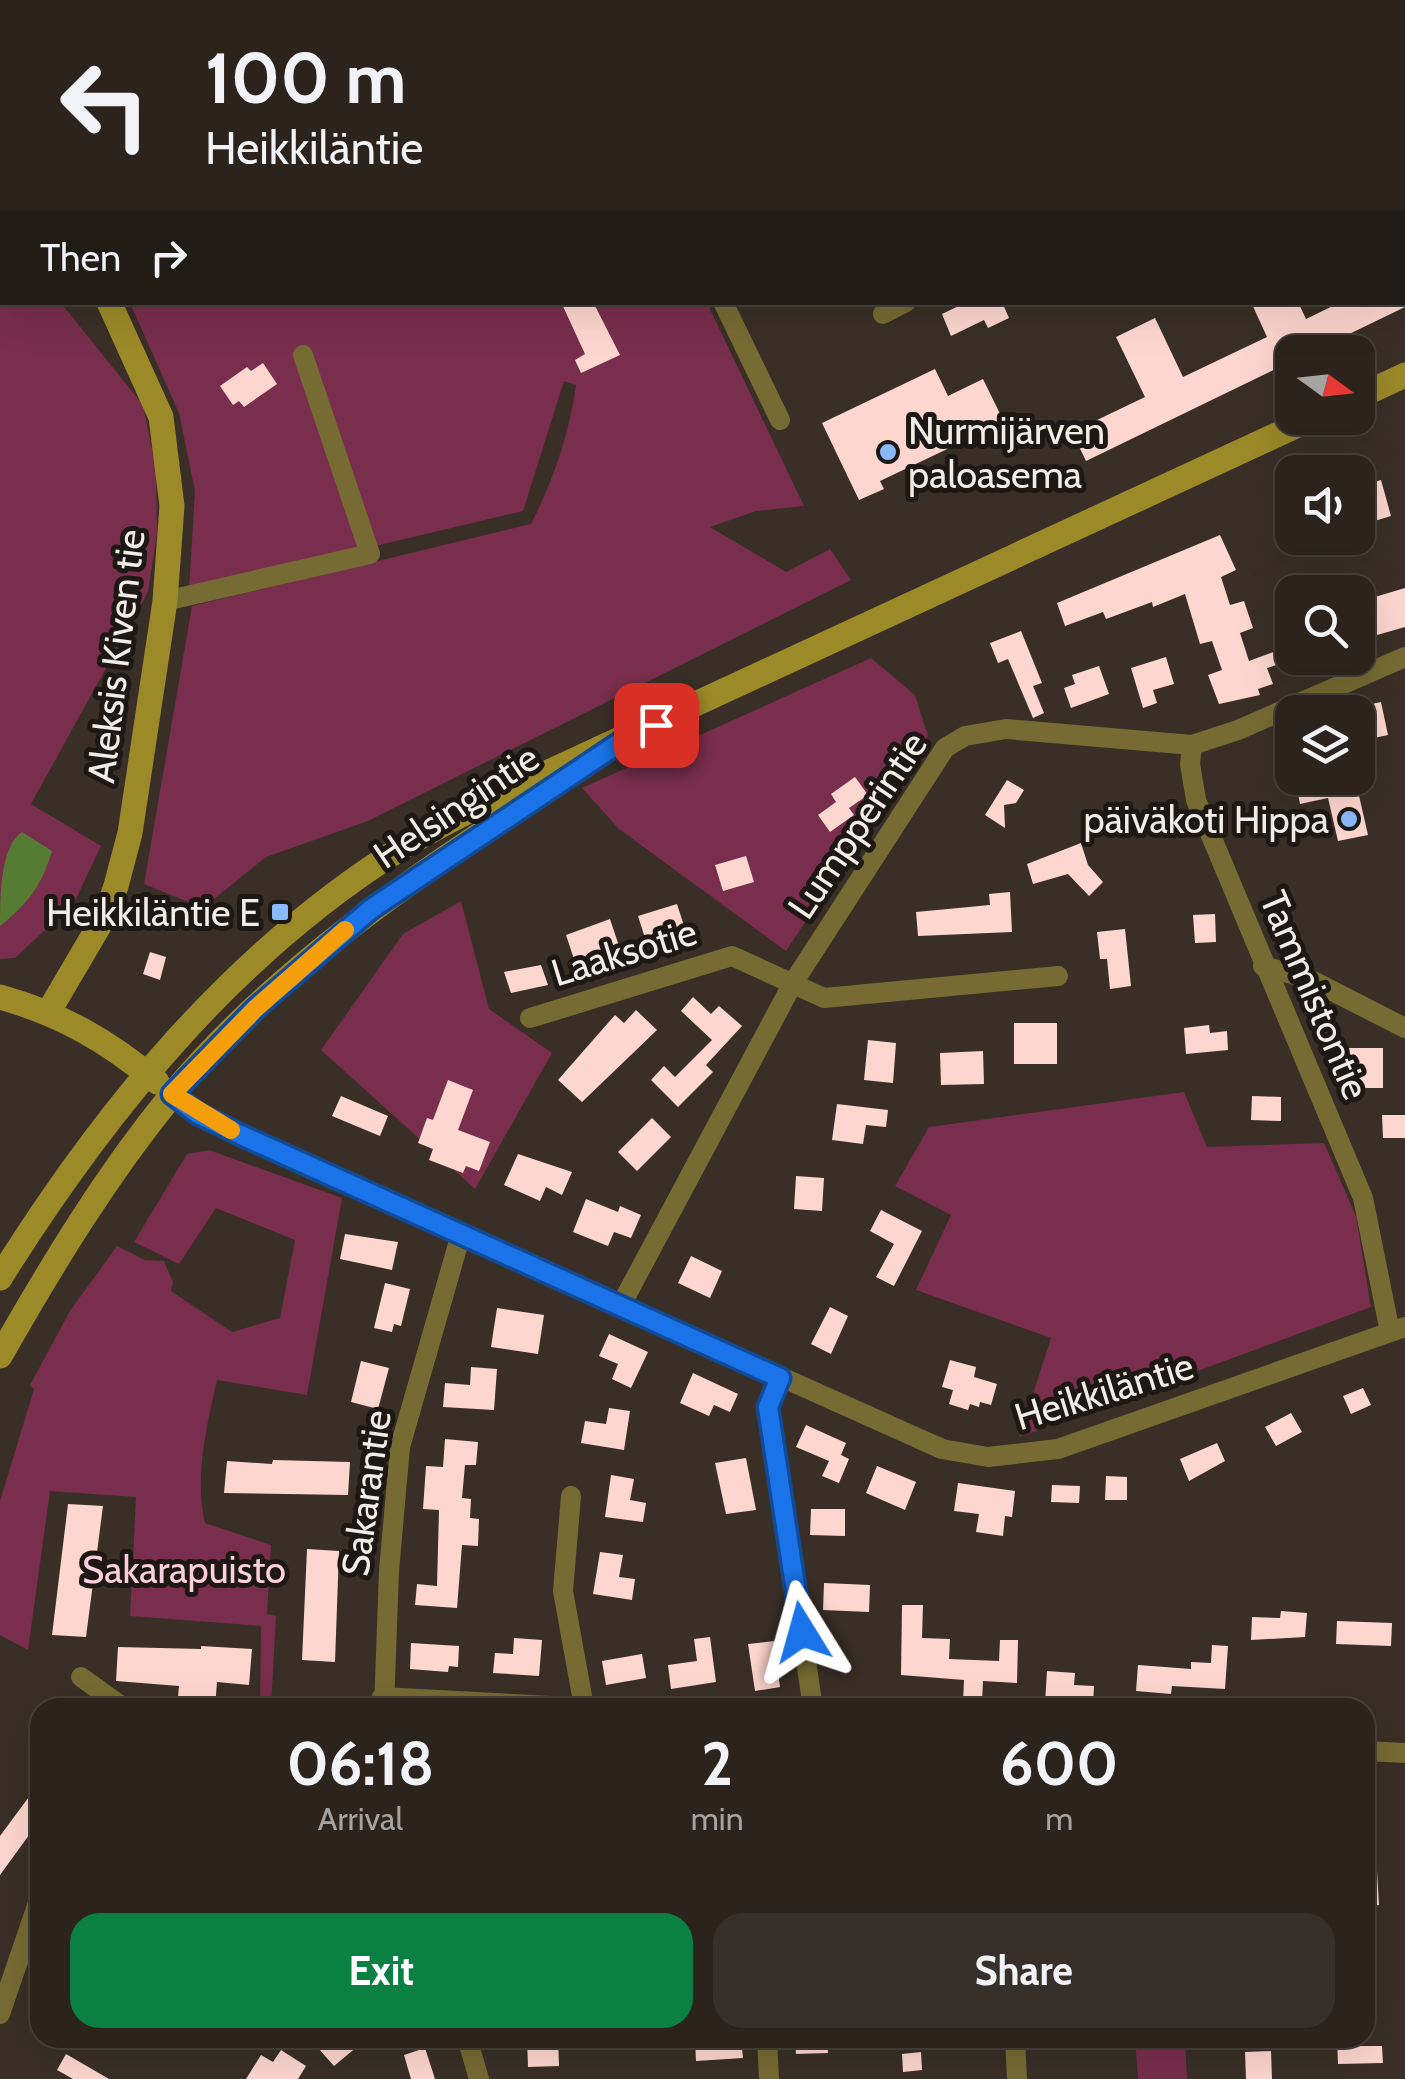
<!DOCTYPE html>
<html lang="en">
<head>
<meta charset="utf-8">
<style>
  :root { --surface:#2b231c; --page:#372f29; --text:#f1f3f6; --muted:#a6a4a3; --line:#47403b; --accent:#0b8043 }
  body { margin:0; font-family:Cabin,sans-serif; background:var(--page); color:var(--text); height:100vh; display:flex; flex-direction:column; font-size:38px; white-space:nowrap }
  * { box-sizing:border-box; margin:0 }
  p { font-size:32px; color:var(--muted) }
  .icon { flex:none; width:55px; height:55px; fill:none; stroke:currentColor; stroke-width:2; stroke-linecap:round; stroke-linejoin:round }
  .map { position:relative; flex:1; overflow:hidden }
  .panel { position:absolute; left:30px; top:1698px; width:1345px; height:350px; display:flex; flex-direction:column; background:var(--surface); border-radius:30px; box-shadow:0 10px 40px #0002,0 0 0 2px var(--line) }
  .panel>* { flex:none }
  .top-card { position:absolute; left:0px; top:0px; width:1405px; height:305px; box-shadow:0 10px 40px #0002,0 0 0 2px var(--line); background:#2b231c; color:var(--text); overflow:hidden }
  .needle { width:65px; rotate:105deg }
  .fabs { position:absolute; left:1275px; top:335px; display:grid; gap:20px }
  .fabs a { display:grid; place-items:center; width:100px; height:100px; border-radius:20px; background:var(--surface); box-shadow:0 10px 40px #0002,0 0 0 2px var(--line); font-size:50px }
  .pin { position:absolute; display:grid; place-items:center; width:85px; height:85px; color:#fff; margin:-42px; border-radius:20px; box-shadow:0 5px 15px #0006 }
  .me { position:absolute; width:110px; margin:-55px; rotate:352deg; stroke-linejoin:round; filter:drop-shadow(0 0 8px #0008) }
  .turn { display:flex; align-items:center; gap:35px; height:210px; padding:0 40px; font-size:45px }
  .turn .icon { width:130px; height:130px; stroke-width:2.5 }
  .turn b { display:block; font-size:70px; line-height:85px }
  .then { display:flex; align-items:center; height:95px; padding:0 40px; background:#0003; gap:20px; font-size:38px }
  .eta { display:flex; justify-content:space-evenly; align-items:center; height:170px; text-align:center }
  .eta b { font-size:60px; font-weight:700; line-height:70px }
  .button { display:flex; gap:20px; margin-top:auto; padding:20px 40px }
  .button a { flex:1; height:115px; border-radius:30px; background:var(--accent); color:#fff; font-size:40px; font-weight:700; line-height:115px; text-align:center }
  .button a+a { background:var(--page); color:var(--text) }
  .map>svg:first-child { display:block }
  .green { fill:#782e4c }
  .water { fill:#567c33 }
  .building { fill:#fdd7cf }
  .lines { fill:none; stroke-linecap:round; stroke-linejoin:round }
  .street { stroke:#766b33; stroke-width:20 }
  .secondary { stroke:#9c8a29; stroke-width:25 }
  .route-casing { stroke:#114b97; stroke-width:25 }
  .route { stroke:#1a73e8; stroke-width:18 }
  .slow { stroke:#f59e0b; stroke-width:18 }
  .poi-dot { fill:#8abafc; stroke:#1d1814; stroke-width:4 }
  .labels { text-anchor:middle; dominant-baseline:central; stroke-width:10; stroke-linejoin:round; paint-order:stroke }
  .poi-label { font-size:38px; fill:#f3ede7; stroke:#1d1814; text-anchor:end }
  .street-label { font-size:38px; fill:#f3ede7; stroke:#1d1814 }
  .park-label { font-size:38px; fill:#fecfde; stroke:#1d1814 }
</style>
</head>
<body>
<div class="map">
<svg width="1405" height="2079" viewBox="0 0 1405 2079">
  <rect width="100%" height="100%" fill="#392f26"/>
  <!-- green -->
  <path class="green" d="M0,0H60L2,2V302L61,303L143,405L156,469L157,533L148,592L31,804L101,846L74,903L15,958L0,959Z
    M110,0H578V2H110Z
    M130,303H707L804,506L756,511L710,527L786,572L830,549L851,580L368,821L266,857L203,908L144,884L192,606L531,524C554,479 569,434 576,385L564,381L523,511L189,590L195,491L179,413Z
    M871,658L915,695L928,736L786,951L619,829L582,788Z
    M461,901L489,1009L552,1053L475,1189L321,1050L403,934Z
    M1184,1092L1207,1147L1324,1143L1356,1216L1371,1307L1019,1437L1051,1338L916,1290L951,1215L895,1186L929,1127Z
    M209,1150L342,1198L307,1395L217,1380C207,1424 194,1479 205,1523L271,1545L267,1614L276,1616L271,1707H260L261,1626L130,1616L136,1497L50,1491L28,1650L0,1635V1501L34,1389L30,1385L70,1311L117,1246L145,1260L164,1261L173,1282L171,1291L232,1332L280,1318L295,1240L216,1208L179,1264L134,1242L187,1154Z
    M1135,2038H1222L1185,2040L1187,2079H1138Z"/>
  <!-- water -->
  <path class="water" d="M22,832L52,851C42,886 27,904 0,926C0,898 0,846 22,832Z"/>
  <!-- building -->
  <path class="building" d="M561,302H593L620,355L581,373L575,360L585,354Z
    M967,302H1002L1009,318L988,328L984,320L951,336L942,314Z
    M1251,302H1298L1306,319L1341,302H1405V307L1312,352H1292V361L1086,461L1072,432L1145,397L1116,337L1155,318L1183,377L1267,337Z
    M263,363L277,384L244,407L239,401L233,405L220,386L247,367L251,371Z
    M935,369L948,396L983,379L1004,422L880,481L884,489L859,500L822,423Z
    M1381,480L1391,516L1358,526V487Z
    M1220,535L1236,570L1221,577L1230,605L1244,601L1253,628L1240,633L1249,661L1292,645V660L1267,668L1273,684L1258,689L1260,695L1219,704L1208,675L1222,670L1212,641L1200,644L1185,594L1153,607L1152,602L1106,619L1103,612L1065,626L1057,603Z
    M1405,588V627L1363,639L1358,602Z
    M1021,631L1042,683L1033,686L1044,713L1033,718L1008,659L998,663L990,643Z
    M1166,657L1174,684L1153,690L1157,703L1143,708L1131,668Z
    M1099,666L1109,694L1071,708L1064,688L1075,684L1072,675Z
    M1381,702L1388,735L1374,738L1367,705Z
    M855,777L868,795L849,808L854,815L830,832L818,815L836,802L831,794Z
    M1295,778H1355L1368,835L1338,841L1328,798L1300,804Z
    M1007,780L1024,790L1016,803L1004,805L1005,828L985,815Z
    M1081,843L1088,865L1103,882L1089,896L1068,874L1033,884L1027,864Z
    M746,856L754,882L723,891L715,865Z
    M1010,892L1012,932L918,936L916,912L990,905L989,894Z
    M677,904L685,929L646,941L638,916Z
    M1215,914L1216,942L1195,943L1193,915Z
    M610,919L620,949L576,965L566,935Z
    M1125,929L1131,986L1110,989L1107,959H1100L1097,932Z
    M150,952L166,957L160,980L143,974Z
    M541,965L548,985L511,993L504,972Z
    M693,997L711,1014L719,1006L742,1026L706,1065L713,1072L678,1107L651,1080L664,1066L675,1077L712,1040L681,1011Z
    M636,1010L657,1030L582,1102L558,1080L615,1015L624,1023Z
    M1014,1023H1057V1064H1014Z
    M1209,1025L1210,1033L1227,1031L1228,1050L1186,1054L1184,1028Z
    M868,1040L896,1043L893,1083L864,1080Z
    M1339,1048H1383V1088H1358V1073H1339Z
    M983,1051L984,1084L941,1085L940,1053Z
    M448,1080L473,1090L458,1130L490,1142L479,1171L466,1166L463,1173L429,1160L433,1149L418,1143L427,1118L433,1120Z
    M341,1096L388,1116L380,1136L332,1116Z
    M1252,1096L1281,1097V1121L1251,1120Z
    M837,1104L888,1110L886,1127L866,1125L863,1144L832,1140Z
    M1382,1115H1405V1138H1383Z
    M652,1118L671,1137L637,1171L618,1152Z
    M518,1154L572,1172L562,1195L546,1187L540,1201L504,1185Z
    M796,1176L824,1178L822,1211L794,1209Z
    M586,1199L618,1212L620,1206L641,1215L631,1238L614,1232L608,1246L573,1232Z
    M881,1210L922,1231L894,1286L876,1277L894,1244L870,1231Z
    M345,1234L398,1242L392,1270L340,1259Z
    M691,1256L722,1271L710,1298L678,1283Z
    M385,1283L410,1289L401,1326L394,1324L392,1332L374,1328Z
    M830,1307L848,1316L831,1354L811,1344Z
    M497,1308L544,1315L538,1354L491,1347Z
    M609,1334L648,1352L631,1388L612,1379L618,1364L599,1356Z
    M950,1360L976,1367L974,1377L997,1384L991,1405L980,1402L979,1407L970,1404L968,1410L949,1404L953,1390L942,1387Z
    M361,1361L389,1368L378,1409L351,1402Z
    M471,1367L497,1369L494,1410L443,1407L445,1383L470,1385Z
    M693,1373L738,1394L730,1412L714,1405L709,1416L680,1403Z
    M1363,1388L1371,1405L1351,1414L1343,1396Z
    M609,1408L630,1411L624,1450L581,1443L585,1421L606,1424Z
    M1291,1413L1302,1432L1276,1446L1265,1427Z
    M806,1425L846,1443L841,1455L849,1459L839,1483L822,1476L829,1461L796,1447Z
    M445,1439L478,1442L476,1465H465L462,1498L471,1499L470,1518L479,1519L478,1546L462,1545L457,1608L415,1605L417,1584L437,1586L439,1510L423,1509L426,1466L443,1467Z
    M1217,1443L1225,1461L1189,1481L1180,1459Z
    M746,1458L756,1510L726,1514L715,1463Z
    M273,1460L350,1462L348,1495L224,1493L227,1461L272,1464Z
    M877,1466L916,1482L905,1510L866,1493Z
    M611,1475L634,1479L630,1500L646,1503L643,1522L605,1517Z
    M1106,1476L1127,1477V1500H1105Z
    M958,1483L1015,1491L1012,1517L1005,1516L1003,1536L976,1532L979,1514L954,1511Z
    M1052,1485L1080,1486L1079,1503L1051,1502Z
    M68,1504L103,1506L86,1637L52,1635Z
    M811,1509H845V1536L810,1535Z
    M307,1549L339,1551L335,1662L302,1660Z
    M600,1552L623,1555L619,1577L635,1579L632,1600L593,1594Z
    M824,1583L870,1585L869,1612L823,1610Z
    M902,1605H923L922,1638L950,1639L949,1659L999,1661L1000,1640H1018L1017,1683L983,1681L982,1703L963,1702L964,1680L901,1675Z
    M1281,1611L1307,1613L1305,1637L1251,1640L1252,1617L1280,1618Z
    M1337,1621L1392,1623L1391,1646L1336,1644Z
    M710,1637L716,1682L671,1689L668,1665L697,1661L694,1639Z
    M514,1638L542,1640L539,1676L493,1673L495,1653L513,1654Z
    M774,1641L780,1687L755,1691L748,1644Z
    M411,1643L459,1646L458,1667L449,1666L448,1672L410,1669Z
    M1212,1645L1228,1646L1225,1689L1172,1686L1171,1694L1136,1691L1138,1665L1191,1669V1662L1211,1663Z
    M201,1646L252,1649L249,1685L217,1682L215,1708H177L179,1686L116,1681L118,1647L201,1649Z
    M642,1654L646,1678L606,1685L602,1661Z
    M1047,1671L1075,1673L1074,1685L1094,1686L1093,1706L1045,1703Z
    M40,1782V1820L0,1875V1836Z
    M1376,1853L1379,1905L1365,1906V1854Z
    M330,2038H351L358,2046L334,2066L318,2048Z
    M527,2038H558L559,2066L528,2067Z
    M700,2038H741L743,2058L696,2061L695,2040Z
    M795,2038H827L828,2053L796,2054Z
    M1337,2038H1357V2046H1382L1383,2063L1338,2064Z
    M425,2048L435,2079H411L404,2055Z
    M281,2050L306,2066L298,2079H246L261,2055L273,2062Z
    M1271,2051L1272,2079H1246L1245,2052Z
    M921,2052L922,2070L903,2072L902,2054Z
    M66,2054L109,2079H73L57,2070Z"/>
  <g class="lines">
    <!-- street -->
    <path class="street" d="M713,0L716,2
      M661,2L665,0
      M1123,2L1130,0
      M723,302L780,420
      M883,314L906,302
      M165,601L370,554L303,355
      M1192,745L1190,764L1196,800L1363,1198L1390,1332
      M1263,966L1309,979L1405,1028
      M530,1018L732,956L824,998L1058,976
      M172,1095L197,1114L243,1136L942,1449L988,1457L1058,1449L1405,1327
      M620,1307L793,983L945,748L965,736L1006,729L1192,745L1238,730L1405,657
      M780,1378L768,1407L813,1708
      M571,1496L563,1591L584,1707
      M81,1677L124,1708
      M382,1697L590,1708
      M384,1708L389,1571L400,1447L461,1234
      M1365,1751L1405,1753
      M0,2014L40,1897
      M467,2038L479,2079
      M767,2038L769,2079
      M1015,2038L1017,2079"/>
    <!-- secondary -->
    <path class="secondary" d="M90,2L91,0
      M1358,397L1405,375
      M0,997C61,1014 108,1041 157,1082
      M49,1011L106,914L116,886L130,833L165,601L172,506L161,417L109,302
      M0,1278C105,1110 233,953 403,847C433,828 466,813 497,796L1313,418
      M0,1356C52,1265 105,1177 171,1096C278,966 421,873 559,782"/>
  </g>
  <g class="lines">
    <!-- route casing -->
    <g class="route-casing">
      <path id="route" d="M656,725L622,741L371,909L256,1008L172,1094L198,1114L243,1136L780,1378L768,1407L802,1632"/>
    </g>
    <!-- route -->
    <use href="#route" class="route"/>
    <!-- slow -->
    <path class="slow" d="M231,1130L172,1094L256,1008L345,930"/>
  </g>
  <!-- markers -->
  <g class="poi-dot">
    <circle cx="888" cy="452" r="10"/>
    <circle cx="1349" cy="819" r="10"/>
    <rect x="270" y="902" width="20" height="20" rx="5"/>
  </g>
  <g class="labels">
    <!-- poi labels -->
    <g class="poi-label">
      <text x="908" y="430" text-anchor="start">Nurmijärven<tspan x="908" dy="44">paloasema</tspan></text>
      <text x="1329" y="819">päiväkoti Hippa</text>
      <text x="260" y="912">Heikkiläntie E</text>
    </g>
    <!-- street labels -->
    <g class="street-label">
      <text transform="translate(116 656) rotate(-83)">Aleksis Kiven tie</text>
      <text transform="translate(456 806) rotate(-34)">Helsingintie</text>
      <text transform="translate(857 825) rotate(-56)">Lumpperintie</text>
      <text transform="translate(624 952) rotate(-17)">Laaksotie</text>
      <text transform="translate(1315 995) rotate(67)">Tammistontie</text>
      <text transform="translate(1104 1391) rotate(-17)">Heikkiläntie</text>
      <text transform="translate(366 1493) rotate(-82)">Sakarantie</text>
    </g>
    <!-- park labels -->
    <g class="park-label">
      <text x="184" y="1569">Sakarapuisto</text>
    </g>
  </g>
</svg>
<div class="fabs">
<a><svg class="needle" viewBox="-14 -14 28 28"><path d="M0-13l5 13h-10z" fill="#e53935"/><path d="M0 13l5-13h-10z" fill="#a6a4a3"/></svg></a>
<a><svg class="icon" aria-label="sound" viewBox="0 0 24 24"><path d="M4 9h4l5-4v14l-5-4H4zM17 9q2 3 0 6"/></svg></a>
<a><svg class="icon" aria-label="search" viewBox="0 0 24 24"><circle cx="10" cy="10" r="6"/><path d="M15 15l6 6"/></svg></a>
<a><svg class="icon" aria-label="layers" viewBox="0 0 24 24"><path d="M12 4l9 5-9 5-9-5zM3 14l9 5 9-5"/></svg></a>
</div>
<div class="pin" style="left:656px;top:725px;background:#d93025"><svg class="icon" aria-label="arrive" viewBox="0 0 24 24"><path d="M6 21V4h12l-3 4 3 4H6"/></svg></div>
<svg class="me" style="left:802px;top:1632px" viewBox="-20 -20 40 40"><path d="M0-17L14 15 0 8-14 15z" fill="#1a73e8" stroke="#fff" stroke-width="4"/></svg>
<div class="top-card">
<div class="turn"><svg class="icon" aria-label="left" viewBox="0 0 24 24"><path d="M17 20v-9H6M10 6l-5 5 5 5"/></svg><div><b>100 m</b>Heikkiläntie</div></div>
<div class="then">Then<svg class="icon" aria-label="right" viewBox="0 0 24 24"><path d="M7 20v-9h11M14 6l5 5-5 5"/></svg></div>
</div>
<section class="panel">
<div class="eta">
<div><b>06:18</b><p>Arrival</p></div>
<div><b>2</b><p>min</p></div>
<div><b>600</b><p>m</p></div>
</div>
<div class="button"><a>Exit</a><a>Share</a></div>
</section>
</div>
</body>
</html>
